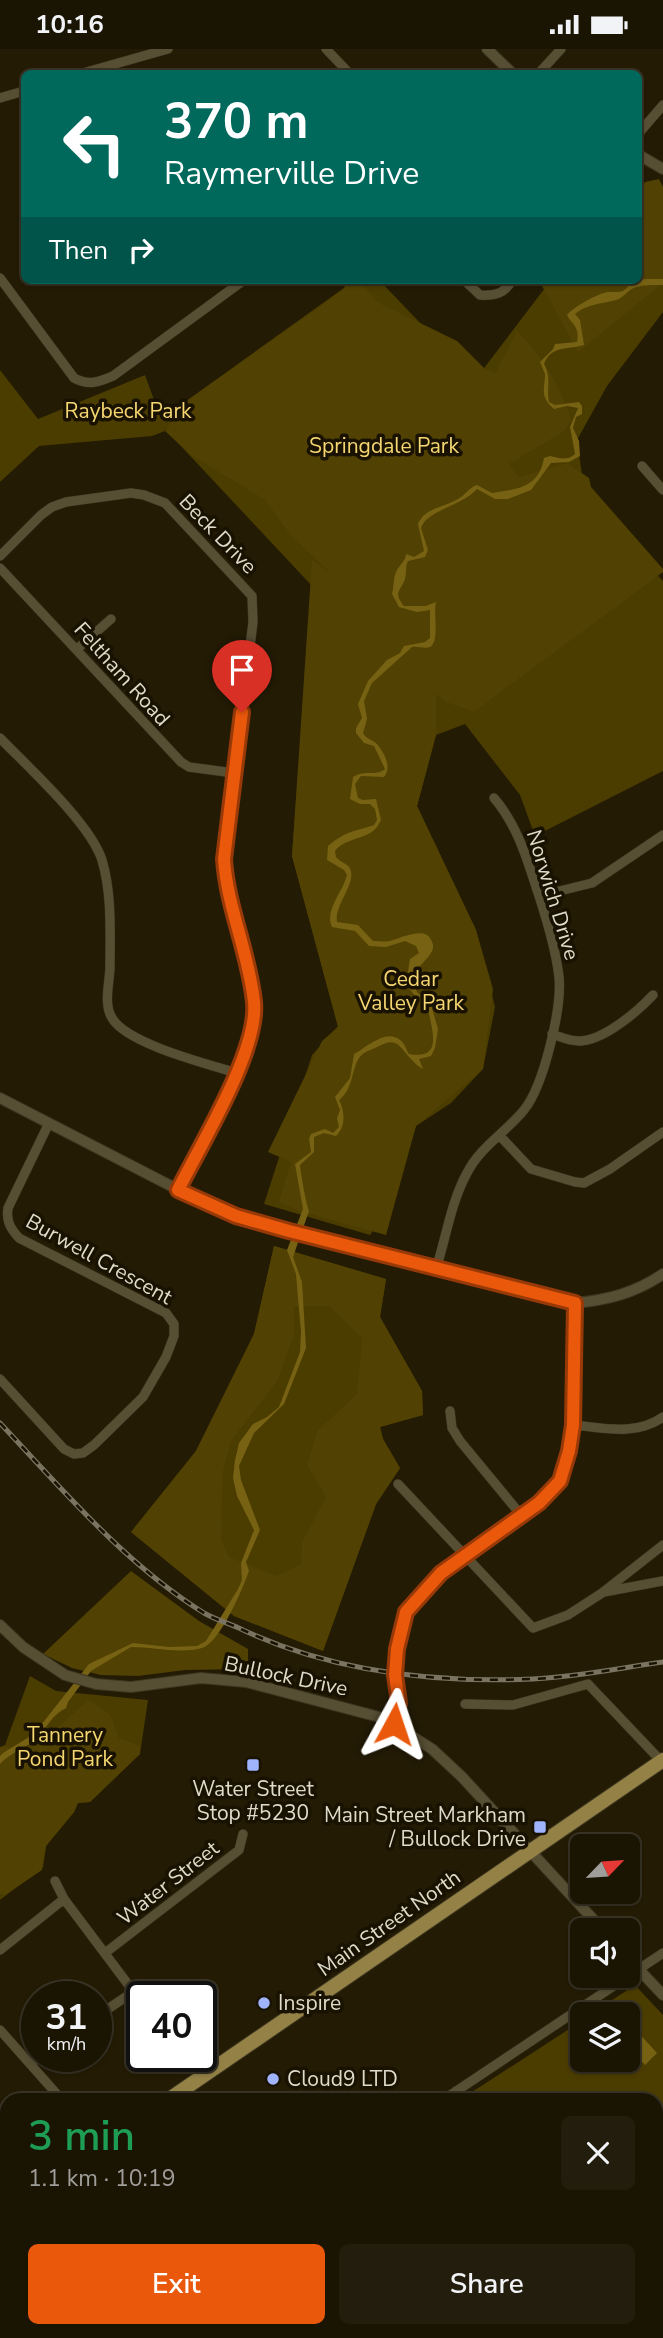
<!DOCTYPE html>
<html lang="en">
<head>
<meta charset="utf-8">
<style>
  :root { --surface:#1a1403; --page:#231d0d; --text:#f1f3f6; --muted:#9f9e9a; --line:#383325; --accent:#ea580c }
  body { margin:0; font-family:"Nunito Sans",sans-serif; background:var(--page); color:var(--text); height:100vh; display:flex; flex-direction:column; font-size:26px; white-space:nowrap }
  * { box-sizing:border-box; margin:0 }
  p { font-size:23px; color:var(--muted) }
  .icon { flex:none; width:38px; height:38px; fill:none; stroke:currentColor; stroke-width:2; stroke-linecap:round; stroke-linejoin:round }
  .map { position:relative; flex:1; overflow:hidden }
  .details { position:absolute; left:0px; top:2044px; width:663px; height:245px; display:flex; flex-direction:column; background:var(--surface); border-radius:21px 21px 0 0; box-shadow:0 2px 5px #0004,0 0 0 2px var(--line) }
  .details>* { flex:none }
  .hud { position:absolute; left:21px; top:21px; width:621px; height:214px; border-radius:10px; box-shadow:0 2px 5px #0004,0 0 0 2px var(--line); background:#00695c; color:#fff; overflow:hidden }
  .needle { width:46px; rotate:65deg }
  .tools { position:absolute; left:570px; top:1785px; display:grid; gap:14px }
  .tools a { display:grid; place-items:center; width:70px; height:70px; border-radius:10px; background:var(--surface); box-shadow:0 2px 5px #0004,0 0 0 2px var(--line); font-size:35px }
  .speed { position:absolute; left:21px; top:1932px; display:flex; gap:14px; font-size:35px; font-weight:700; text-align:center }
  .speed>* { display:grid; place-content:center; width:91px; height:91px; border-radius:50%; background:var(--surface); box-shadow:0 2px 5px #0004,0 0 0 2px var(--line); line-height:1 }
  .speed small { font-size:18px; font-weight:400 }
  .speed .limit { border:4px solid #111; border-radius:10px; background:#fff; color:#111 }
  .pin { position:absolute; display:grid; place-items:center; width:60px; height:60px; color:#fff; margin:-72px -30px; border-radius:50% 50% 50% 0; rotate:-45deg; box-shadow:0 0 7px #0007 }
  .pin .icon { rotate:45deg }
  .me { position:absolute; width:77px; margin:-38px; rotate:5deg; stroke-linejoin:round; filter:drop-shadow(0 0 5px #0008) }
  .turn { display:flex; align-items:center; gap:24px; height:147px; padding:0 28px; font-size:32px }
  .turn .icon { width:91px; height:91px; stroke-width:2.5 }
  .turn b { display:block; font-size:49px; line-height:60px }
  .then { display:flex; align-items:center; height:66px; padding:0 28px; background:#0003; gap:14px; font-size:26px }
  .round { display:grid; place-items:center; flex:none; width:74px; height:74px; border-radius:10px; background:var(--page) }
  .summary { display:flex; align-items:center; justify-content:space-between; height:119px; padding:0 28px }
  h1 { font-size:42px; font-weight:600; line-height:52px; color:#1e9e55 }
  .action { display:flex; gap:14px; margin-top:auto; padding:14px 28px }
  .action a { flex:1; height:80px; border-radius:10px; background:var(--accent); color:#fff; font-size:28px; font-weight:600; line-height:80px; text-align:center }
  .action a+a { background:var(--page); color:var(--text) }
  .status { display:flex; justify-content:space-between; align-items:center; height:49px; padding:0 35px; background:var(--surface); direction:ltr }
  .status svg { height:19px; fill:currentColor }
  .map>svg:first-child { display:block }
  .green { fill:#4b3c00 }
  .forest { fill:#514102; fill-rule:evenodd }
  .water { fill:#776213 }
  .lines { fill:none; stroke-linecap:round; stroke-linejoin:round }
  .minor-casing { stroke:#3d3620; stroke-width:10 }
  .tertiary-casing { stroke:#3d3620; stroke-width:12 }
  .primary-casing { stroke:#3d3620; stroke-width:16 }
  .minor { stroke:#574f34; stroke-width:9 }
  .tertiary { stroke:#574f34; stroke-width:10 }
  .primary { stroke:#938146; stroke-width:14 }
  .rail-casing { stroke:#797360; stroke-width:5 }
  .rail { stroke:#191200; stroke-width:2.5; stroke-dasharray:8; stroke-linecap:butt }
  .route-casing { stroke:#983908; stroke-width:18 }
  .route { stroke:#ea580c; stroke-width:12 }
  .poi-dot { fill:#a0b3fd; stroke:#191200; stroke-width:2.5 }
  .labels { text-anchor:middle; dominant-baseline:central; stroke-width:7; stroke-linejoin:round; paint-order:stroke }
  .park-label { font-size:21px; fill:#f5d670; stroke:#191200 }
  .street-label { font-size:21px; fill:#dfdbcc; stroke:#191200 }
  .poi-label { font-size:21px; fill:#dfdbcc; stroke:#191200; text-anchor:start }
</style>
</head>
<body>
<div class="status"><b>10:16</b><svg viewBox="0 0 49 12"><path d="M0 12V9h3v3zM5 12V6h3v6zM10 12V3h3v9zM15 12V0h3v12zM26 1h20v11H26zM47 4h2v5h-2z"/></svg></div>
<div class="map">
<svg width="663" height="2289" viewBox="0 0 663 2289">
  <rect width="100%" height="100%" fill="#231b04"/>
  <!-- green -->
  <path class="green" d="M645,133L663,141V263L607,337L577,391L585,446L663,532V722L535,787L520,746L465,675L436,686L417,757L476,881L495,958L483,1020L451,1054L416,1077L392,1156L370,1186L264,1155L312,1006L338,977L292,807L312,537L165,380V382L152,387L39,397L0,433V321L38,370L145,326L161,370L355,231H379L475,331L551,231H639V143Z
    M274,1197L386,1230L380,1268L422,1342L423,1366L380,1378L383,1390L400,1419L376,1455L323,1602L234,1567L131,1483L196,1402L254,1285Z
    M30,1627L56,1642L148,1651L140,1705L90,1753L78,1754L74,1763L46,1797L43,1818L0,1851V1698L5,1696Z
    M635,1936L663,1966V2232L656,2237V2051H476L472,2043L583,1971V2011H628V1965H591Z"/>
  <!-- forest -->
  <path class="forest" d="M659,130L663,138V234L578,303L541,235L543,231H639V155L645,133Z
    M348,231H362V234L377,253L457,292L484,319L495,325L517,282C542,308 561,336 571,371L563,383L509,415L518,428L567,414L589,429L591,438L663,520V523L474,663L446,653L436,645V686L417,757L476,881L493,940L483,1020L416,1077L386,1186L310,1165V1167L279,1153L291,1113L268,1103L322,992L338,978L292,807L312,511L331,525L290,485L265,451L191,406L165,382L184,354L343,241Z
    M274,1197L386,1230L380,1268L422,1342L423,1366L380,1378L383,1390L400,1419L376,1455L323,1602L234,1567L131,1483L196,1402L254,1285ZM294,1257H329L362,1289L357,1345L317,1382L307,1416L326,1448L302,1493L301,1515L277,1527L229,1508L221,1489L223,1423L231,1392L278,1331L294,1285Z
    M131,1522L199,1572L248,1600V1620L185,1621L138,1627L101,1626L72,1619L43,1605Z
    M88,1651L110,1665L119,1689L140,1697V1705L90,1753L78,1754L74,1763L46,1797L42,1821L5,1846L0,1845V1698L37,1697Z"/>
  <!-- water -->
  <path class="water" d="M646,230H663V236C652,236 640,235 630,241C625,245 622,249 616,251C602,255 586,255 575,265L580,271L584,296C568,301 551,296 544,315C552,329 546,339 549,353L555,356L579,353L582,357V365L576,368L573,379L579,392L580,407L569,413L551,414L531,441L508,450H495L477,440C462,457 427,461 421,479L428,501L425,508L408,512C405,518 407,523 405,530C400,543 393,543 404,557H426L436,553C433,564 440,593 430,598C424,600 418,597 412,598L372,634L364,652L367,670L363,684C367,691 372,690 377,695C385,705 392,718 384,728L361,727L355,735L358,749L363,751L376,750L381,771C372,793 347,786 335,802L336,808C339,812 347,815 349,818C359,832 334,855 337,873L358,876L373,892C379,892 385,893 390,892C401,889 425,877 431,891C433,894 434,898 432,902C428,911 417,917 412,929L417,943L431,956L438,980L435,999L431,1007L419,1010L423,1020C410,1013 402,996 395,994C389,992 384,995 379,997C375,999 368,1002 364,1004C350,1014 356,1038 339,1051C345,1062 346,1078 336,1087L324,1084L314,1088V1103L300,1116C300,1121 307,1159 309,1162L293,1208L302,1233L306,1299L284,1355L254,1384L239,1417L241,1431L260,1481L246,1513L249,1522C243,1539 220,1594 202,1599C179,1605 154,1598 131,1598L91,1622L68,1653L66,1659C52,1666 48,1677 38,1688C27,1699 11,1703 0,1715V1707L3,1704L34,1685L89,1615L133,1594L169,1598L197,1597L206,1592L238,1540L242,1531L241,1514L254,1481L237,1447L233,1429L235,1411L239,1394L253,1375L267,1368L279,1358L300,1303L301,1283L296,1225L287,1201L303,1160L295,1115L311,1103L309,1090L311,1085L325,1080L333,1084L339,1078L337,1069L340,1061L335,1048L350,1029L354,1005C366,999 386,979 400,991C405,994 406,1001 409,1005C447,1012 429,975 428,957L415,947L406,935L410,910L419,904L416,897L405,892L386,898L369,897L355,882L332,878C324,861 343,843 347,826L344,821L327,811L328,797C347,781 354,783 374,776L377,771L375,760L370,755H360L350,750L353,728C365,720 376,728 385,720L374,697L364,694L356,684V679L362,669L358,655L368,632L387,611L400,604L404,597L425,593L430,589V561L417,563L399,558L392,545C394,538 393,528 397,521C401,514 405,513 406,505L414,508L424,502L418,475C424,459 445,458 458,450C466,446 468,439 477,436L492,444C519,440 539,438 544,409L550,407C558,409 568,412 575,405L570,378L578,359L567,357L554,360C539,347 545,340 545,325L540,313L553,300L555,295L577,293C580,277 572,276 567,266C573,258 599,244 608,243C622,243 623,245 632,232Z
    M635,1980L657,2004L645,2016L628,1998V1986Z"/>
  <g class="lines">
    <!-- minor casing -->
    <g class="minor-casing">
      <path id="minor" d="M326,0L349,24
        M83,24L168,0
        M539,24L561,0
        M0,49L24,42
        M639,84L663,56
        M0,229L74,329C89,337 99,333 113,327L244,231
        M464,231L480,246C494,247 505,245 512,231
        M642,417L663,441
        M0,507L41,466L52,458L66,453L131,444L144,446L165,454L252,547L253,573L224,810C227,859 249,904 254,953C259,1002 202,1095 178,1141
        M0,519L181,713L189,718L234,724
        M77,600L111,570
        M0,689C28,718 90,774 102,811C112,845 110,881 110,917C110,932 103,955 112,969C127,995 208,1015 237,1024
        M539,847L592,834L663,786
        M552,985C561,988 569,992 579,992C603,992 637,963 653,946
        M500,1087L531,1120L575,1133L584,1134L610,1120L663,1083
        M436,1220C446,1189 451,1153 467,1124C480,1098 506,1083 524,1061C544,1036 562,959 559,928C556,902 548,875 540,850C528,814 519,778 494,749
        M0,1330L64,1400L74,1405L83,1404L94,1396L143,1348L166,1308L174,1287V1275L166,1264L19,1189C10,1179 6,1172 8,1159L49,1074
        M450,1362L452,1379L460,1392L521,1466
        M573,1376C604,1379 636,1387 663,1368
        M398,1435L533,1579L568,1566L602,1544L663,1496
        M604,1543L663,1532
        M465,1655L513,1656L588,1635L661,1712
        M55,1832L64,1850L142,1954
        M0,1901L64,1850
        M105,1904L239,1801L243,1785
        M96,1968L133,1943
        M0,1981L62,2051
        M184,2007L204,2028
        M30,2015L41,2007
        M456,2042L462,2051
        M443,2051L663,1904
        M0,2134L7,2144
        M491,2282L498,2289
        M58,2289L68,2282
        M174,2289L184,2282
        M240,2289L251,2282
        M568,2289L578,2282"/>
    </g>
    <!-- tertiary casing -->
    <g class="tertiary-casing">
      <path id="tertiary" d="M487,0L512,24
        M639,106L663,120
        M0,1049L208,1156L236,1167L289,1183L575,1254C608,1251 635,1244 663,1225
        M0,1576L23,1598L65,1626L96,1635L131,1638L201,1629L246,1633L383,1669L432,1700L462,1728L603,1881
        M394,1675L399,1654L395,1625L397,1600L406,1563L413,1552L441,1524L539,1454L560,1432L569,1403L573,1376L575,1254
        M628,1909L663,1946
        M226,2282L233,2289
        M361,2282L368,2289"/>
    </g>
    <!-- primary casing -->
    <g class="primary-casing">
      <path id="primary" d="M168,2051L663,1711
        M0,2165L7,2161"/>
    </g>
    <!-- minor -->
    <use href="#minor" class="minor"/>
    <!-- tertiary -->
    <use href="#tertiary" class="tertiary"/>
    <!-- primary -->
    <use href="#primary" class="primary"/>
    <!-- rail casing -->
    <g class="rail-casing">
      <path id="rail" d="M0,1374C63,1441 125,1515 204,1564C216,1571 231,1575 243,1581C333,1623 434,1634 532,1630C576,1628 620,1619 663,1613"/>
    </g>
    <!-- rail -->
    <use href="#rail" class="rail"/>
  </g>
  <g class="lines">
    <!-- route casing -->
    <g class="route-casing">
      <path id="route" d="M242,663L224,810C227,858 249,904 254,953C259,1001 201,1095 178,1141L236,1167L289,1182L575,1254L573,1376L569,1402L560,1432L539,1454L441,1524L406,1563L397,1600L395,1626L399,1654L394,1675"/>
    </g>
    <!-- route -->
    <use href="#route" class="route"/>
  </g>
  <!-- markers -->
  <g class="poi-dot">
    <rect x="246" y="1709" width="14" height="14" rx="3.5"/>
    <rect x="533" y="1771" width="14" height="14" rx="3.5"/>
    <circle cx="264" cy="1954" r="7"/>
    <circle cx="273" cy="2030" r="7"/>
  </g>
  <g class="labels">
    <!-- park labels -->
    <g class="park-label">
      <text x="128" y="362">Raybeck Park</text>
      <text x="384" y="397">Springdale Park</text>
      <text x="411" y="930">Cedar<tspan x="411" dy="24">Valley Park</tspan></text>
      <text x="65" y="1686">Tannery<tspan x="65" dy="24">Pond Park</tspan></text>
    </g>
    <!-- street labels -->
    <g class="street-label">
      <text transform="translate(218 485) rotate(46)">Beck Drive</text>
      <text transform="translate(122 625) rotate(48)">Feltham Road</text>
      <text transform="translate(553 846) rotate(73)">Norwich Drive</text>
      <text transform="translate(99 1210) rotate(29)">Burwell Crescent</text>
      <text transform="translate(286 1627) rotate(12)">Bullock Drive</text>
      <text transform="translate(168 1834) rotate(-38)">Water Street</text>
      <text transform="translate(389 1874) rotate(-35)">Main Street North</text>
    </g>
    <!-- poi labels -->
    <g class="poi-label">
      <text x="253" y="1740" text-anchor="middle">Water Street<tspan x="253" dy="24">Stop #5230</tspan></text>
      <text x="526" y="1766" text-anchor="end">Main Street Markham<tspan x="526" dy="24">/ Bullock Drive</tspan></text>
      <text x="278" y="1954">Inspire</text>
      <text x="287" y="2030">Cloud9 LTD</text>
    </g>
  </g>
</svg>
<div class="tools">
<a><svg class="needle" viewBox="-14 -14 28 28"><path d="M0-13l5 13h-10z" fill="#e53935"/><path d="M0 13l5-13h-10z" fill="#9f9e9a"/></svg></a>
<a><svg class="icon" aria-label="sound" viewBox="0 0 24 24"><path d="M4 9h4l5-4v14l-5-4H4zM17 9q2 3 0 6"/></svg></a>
<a><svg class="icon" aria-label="layers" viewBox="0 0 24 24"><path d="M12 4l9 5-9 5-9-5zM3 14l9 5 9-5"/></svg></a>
</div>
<div class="speed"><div>31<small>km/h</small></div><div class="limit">40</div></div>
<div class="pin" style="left:242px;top:663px;background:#d93025"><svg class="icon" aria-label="arrive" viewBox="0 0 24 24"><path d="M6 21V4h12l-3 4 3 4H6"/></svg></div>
<svg class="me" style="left:394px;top:1675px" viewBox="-20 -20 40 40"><path d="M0-17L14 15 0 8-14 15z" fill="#ea580c" stroke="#fff" stroke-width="4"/></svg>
<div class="hud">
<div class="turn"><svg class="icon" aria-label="left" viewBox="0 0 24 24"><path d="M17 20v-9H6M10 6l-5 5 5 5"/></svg><div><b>370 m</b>Raymerville Drive</div></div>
<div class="then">Then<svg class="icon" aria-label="right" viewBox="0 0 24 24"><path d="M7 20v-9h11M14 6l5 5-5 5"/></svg></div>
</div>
<section class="details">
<div class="summary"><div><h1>3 min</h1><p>1.1 km · 10:19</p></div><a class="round"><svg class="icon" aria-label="close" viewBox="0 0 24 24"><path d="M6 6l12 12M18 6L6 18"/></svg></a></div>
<div class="action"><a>Exit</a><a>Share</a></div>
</section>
</div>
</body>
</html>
